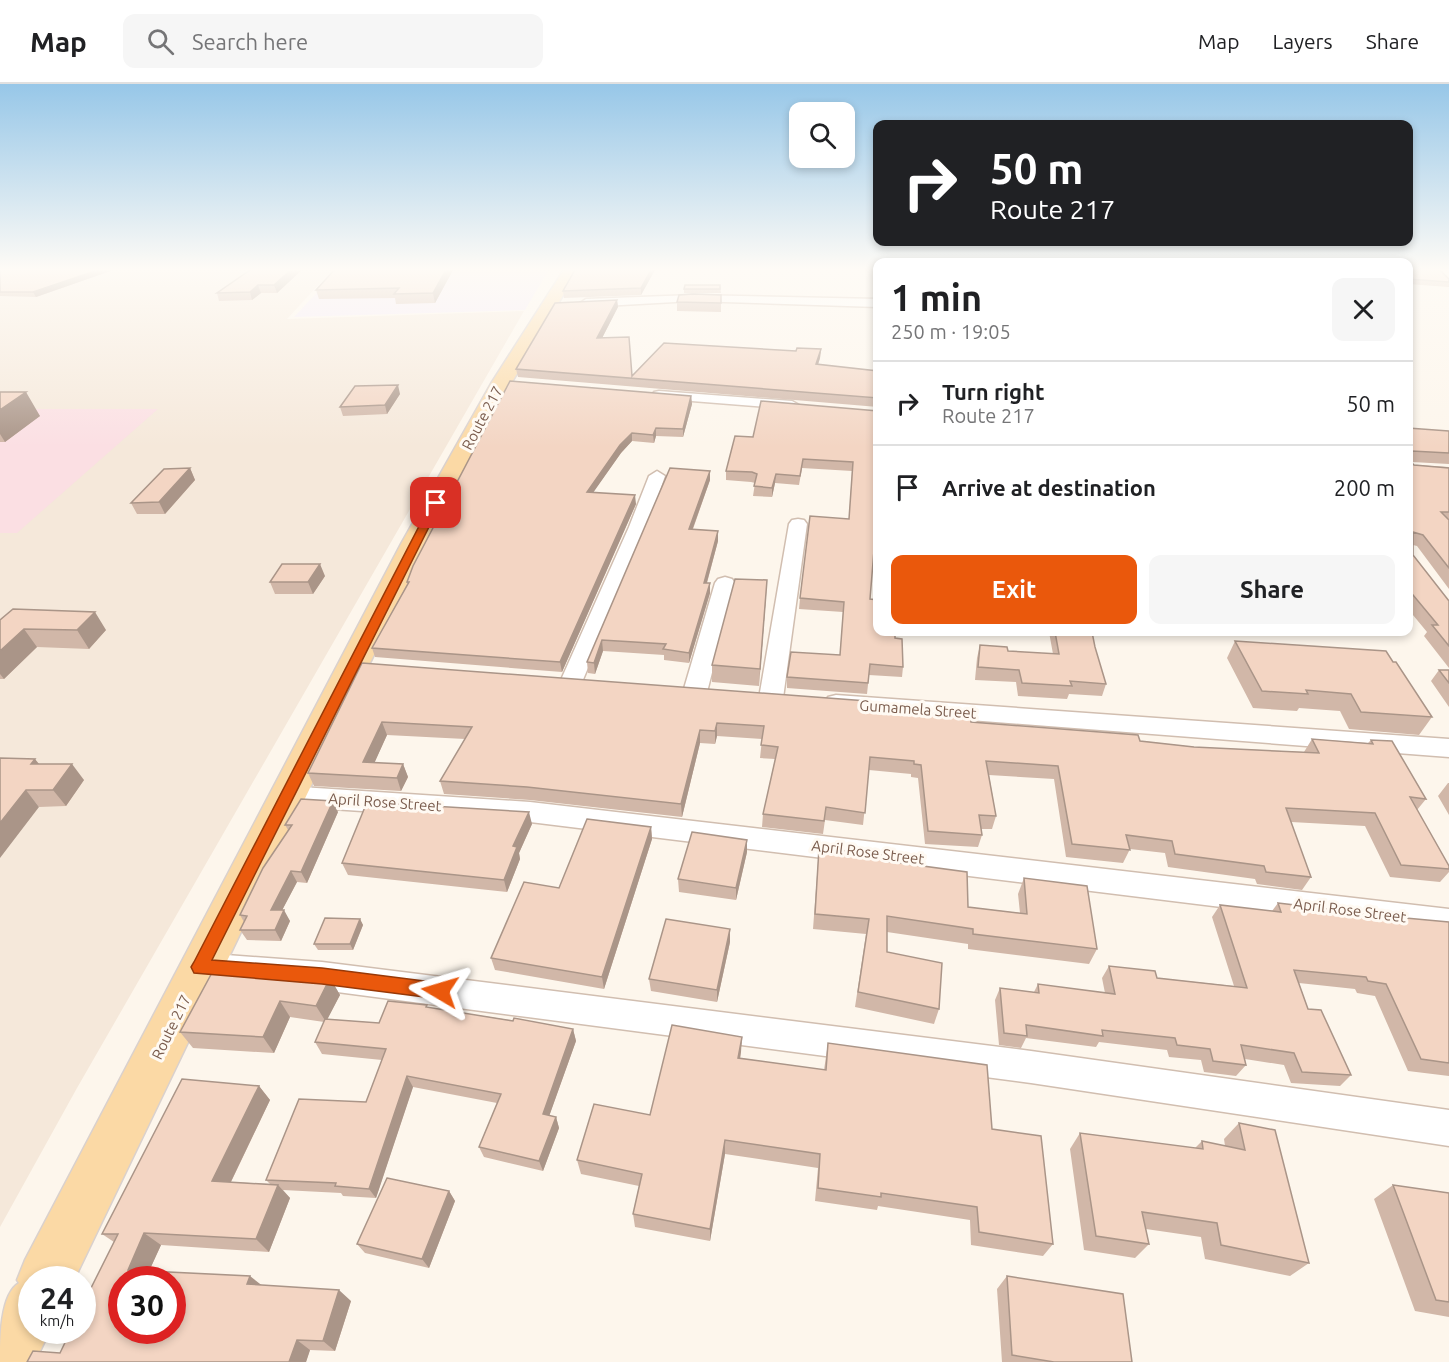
<!DOCTYPE html>
<html lang="en">
<head>
<meta charset="utf-8">
<style>
  :root { --surface:#fff; --page:#f6f6f6; --text:#202124; --muted:#757577; --line:#e0e0e0; --accent:#ea580c }
  body { margin:0; font-family:Ubuntu,sans-serif; background:var(--page); color:var(--text); height:100vh; display:flex; flex-direction:column; font-size:22px; white-space:nowrap }
  * { box-sizing:border-box; margin:0 }
  p { font-size:20px; color:var(--muted) }
  .icon { flex:none; width:33px; height:33px; fill:none; stroke:currentColor; stroke-width:2; stroke-linecap:round; stroke-linejoin:round }
  .map { position:relative; flex:1; overflow:hidden }
  .side { position:absolute; left:873px; top:174px; width:540px; height:378px; display:flex; flex-direction:column; background:var(--surface); border-radius:12px; box-shadow:0 3px 9px #0003 }
  .side>* { flex:none }
  .hud { position:absolute; left:873px; top:36px; width:540px; height:126px; border-radius:12px; box-shadow:0 3px 9px #0003; background:#202124; color:#fff; overflow:hidden }
  .tools { position:absolute; left:789px; top:18px; display:grid; gap:12px }
  .tools a { display:grid; place-items:center; width:66px; height:66px; border-radius:12px; background:var(--surface); box-shadow:0 3px 9px #0003; font-size:30px }
  .speed { position:absolute; left:18px; top:1182px; display:flex; gap:12px; font-size:30px; font-weight:700; text-align:center }
  .speed>* { display:grid; place-content:center; width:78px; height:78px; border-radius:50%; background:var(--surface); box-shadow:0 3px 9px #0003; line-height:1 }
  .speed small { font-size:15px; font-weight:400 }
  .speed .limit { border:9px solid #d22; background:#fff; color:#111 }
  .pin { position:absolute; display:grid; place-items:center; width:51px; height:51px; color:#fff; margin:-26px; border-radius:12px; box-shadow:0 3px 9px #0006 }
  .me { position:absolute; width:66px; margin:-33px; rotate:277deg; stroke-linejoin:round; filter:drop-shadow(0 0 4px #0008) }
  .turn { display:flex; align-items:center; gap:21px; height:126px; padding:0 18px; font-size:27px }
  .turn .icon { width:78px; height:78px; stroke-width:2.5 }
  .turn b { display:block; font-size:42px; line-height:51px }
  .round { display:grid; place-items:center; flex:none; width:63px; height:63px; border-radius:12px; background:var(--page) }
  .headline { display:flex; align-items:center; justify-content:space-between; height:102px; padding:0 18px }
  h1 { font-size:36px; font-weight:600; line-height:45px }
  .action { display:flex; gap:12px; margin-top:auto; padding:12px 18px }
  .action a { flex:1; height:69px; border-radius:12px; background:var(--accent); color:#fff; font-size:24px; font-weight:600; line-height:69px; text-align:center }
  .action a+a { background:var(--page); color:var(--text) }
  ul { padding:0; list-style:none }
  li { display:flex; align-items:center; gap:18px; height:84px; padding:0 18px; border-top:2px solid var(--line) }
  li div { flex:1 }
  li b { display:block; font-size:22px }
  li em { font-style:normal }
  header { display:flex; align-items:center; gap:36px; box-sizing:border-box; height:84px; padding:0 30px; background:var(--surface); border-bottom:2px solid var(--line) }
  header strong { font-size:28px }
  nav { display:flex; gap:33px; margin-inline-start:auto; font-size:21px }
  .search { width:420px; height:54px; background:var(--page); display:flex; align-items:center; gap:15px; box-sizing:border-box; padding:0 21px; border-radius:12px; color:var(--muted); font-size:22px }
  .map>svg:first-child { display:block }
  .residential { fill:#f5e8da }
  .education { fill:#f3e8fa }
  .medical { fill:#fbdfe3 }
  .lines { fill:none; stroke-linecap:round; stroke-linejoin:round }
  .street-casing { stroke:#d1beb0; stroke-width:3 }
  .primary-casing { stroke:#dad1cd; stroke-width:3 }
  .street { fill:#fff; fill-rule:evenodd }
  .primary { fill:#fbd9a5; fill-rule:evenodd }
  .wall { fill:#d1b7a8 }
  .shaded-wall { fill:#aa9588 }
  .building { fill:#f3d5c3; stroke:#aa9588; stroke-width:1.5; fill-rule:evenodd }
  .route { fill:#ea580c; stroke:#983908; stroke-width:1.5 }
  .labels { text-anchor:middle; dominant-baseline:central; stroke-width:6; stroke-linejoin:round; paint-order:stroke }
  .street-label { font-size:15px; fill:#7a5c4d; stroke:#fffaf3 }
</style>
</head>
<body>
<header>
<strong>Map</strong>
<div class="search"><svg class="icon" aria-label="search" viewBox="0 0 24 24"><circle cx="10" cy="10" r="6"/><path d="M15 15l6 6"/></svg>Search here</div>
<nav><a>Map</a><a>Layers</a><a>Share</a></nav>
</header>
<div class="map">
<svg width="1449" height="1278" viewBox="0 0 1449 1278">
  <rect width="100%" height="100%" fill="#fdf6ec"/>
  <!-- residential -->
  <path class="residential" d="M0,184H334L287,235L524,227L77,1004L0,1143Z"/>
  <!-- education -->
  <path class="education" d="M340,184H550L525,226L294,233Z"/>
  <!-- medical -->
  <path class="medical" d="M0,325H158L17,449H0Z"/>
  <g class="lines">
    <!-- street casing -->
    <g class="street-casing">
      <path id="street" d="M693,211L878,215V223L693,217L586,223L580,219L586,215Z
        M659,307L792,317L799,321L792,325L654,314L652,311L654,308Z
        M657,387L665,392L647,443L582,598L579,603L571,605L563,603L560,598L629,443L649,392Z
        M798,435L804,436L807,440L783,614L779,619L771,622L763,619L759,614L789,440L792,436Z
        M725,493L732,495L735,499L707,608L703,613L695,616L687,613L683,608L715,499L718,495Z
        M836,611L1449,655V673L828,625L824,619L828,613Z
        M286,702L530,718L1449,825V851L530,738L286,722L277,719L273,712L277,705Z
        M200,869L322,878L1031,967L1449,1026V1062L1031,999L322,906L200,897L189,893L184,883L189,873Z"/>
    </g>
    <!-- primary casing -->
    <g class="primary-casing">
      <path id="primary" d="M565,184H579L512,298L427,460L74,1196H32V1246H50L35,1278H0C0,1256 0,1210 19,1199L17,1196L25,1176L401,460L492,298Z"/>
    </g>
    <!-- street -->
    <use href="#street" class="street"/>
    <!-- primary -->
    <use href="#primary" class="primary"/>
  </g>
  <!-- wall -->
  <path class="wall" d="M0,184H119L36,213L0,212Z
    M253,184H304L277,209H261L252,216L219,217L217,209Z
    M336,184H464V185L453,186L435,219L396,220L395,214L319,215L316,206Z
    M656,184L641,211L564,214L563,207Z
    M1408,184L1409,186L1449,195V203L1408,200Z
    M720,201L721,209H684V205Z
    M721,211V228L677,227V218Z
    M617,216L618,223L602,254L632,292L796,267L821,265L820,274L818,281L878,287V323L518,293L516,285Z
    M0,308L40,332L5,358H0Z
    M400,310L387,330L343,332L340,323Z
    M691,312L692,320L683,353L656,352L654,359L632,357L621,369L593,408L636,420L562,588L375,573L372,564L407,500V498L413,482Z
    M878,327V452H875L870,515L895,554L903,583L902,593L869,591L867,610L787,604V593L840,571L843,528L799,525L800,514L849,435L852,387L802,384L799,401L775,399L772,413L753,412L755,399L751,398L726,396V387L753,353Z
    M1408,344L1449,347V380L1412,378V379L1414,381L1449,383V505L1417,462L1413,461V471L1449,517V584L1424,552L1427,548L1408,525Z
    M190,384L195,396L165,430H137L131,419Z
    M710,387V396L693,445L718,447V457L707,499L710,509L689,579L664,576V571L603,567L595,590L588,589L587,578Z
    M325,492L313,510H275L270,498Z
    M766,512L759,602L712,598V581Z
    M0,536L106,546L89,565L37,563L4,595H0Z
    M1049,548H1092L1095,563L1106,600L1102,612L1069,610L1067,615L1018,612L1016,598L975,596L977,574L980,561L1008,567L1053,570Z
    M1235,557L1393,578L1432,633L1419,651L1349,645L1340,627L1299,624L1297,627L1253,624L1227,574Z
    M362,579L866,625L1194,663L1304,668L1312,655L1368,659L1371,656L1426,715L1417,726L1449,782V788L1440,798L1390,793L1365,742L1291,738L1311,793L1302,806L1257,800L1255,795L1168,783L1165,769L1130,765L1123,779L1066,773L1054,695L989,691L996,732L992,745H981L982,751L978,763L925,760L918,694L911,693V690L869,686L863,741L825,736L823,750L762,743L763,730L775,675L760,674L762,655L717,652L715,660L700,659L682,733L530,716L444,710L440,697L465,655L387,651L374,679L403,680L408,693L401,707L314,702L308,689Z
    M1439,586H1449V623L1431,597Z
    M0,674L39,680L84,696L66,722L39,723Z
    M1448,699H1449V731L1438,712Z
    M338,728L307,799L297,798L282,826L290,837L281,857L247,856L240,846L244,838L240,831L288,746L285,741Z
    M532,740L519,769L520,775L507,808L348,791L342,779Z
    M651,743L652,755L604,905L495,886L491,874L559,804Z
    M819,764L886,777L968,823L1020,829L1018,810L1024,794L1097,865L1089,880L968,865V860L887,848V868L939,925L934,940L855,923L866,850L813,845Z
    M747,768L736,816L679,808L678,795Z
    M1278,819L1330,827L1449,838V992L1408,987L1375,912L1357,909L1355,905L1299,899L1308,925L1351,991L1340,1002L1291,999L1284,981L1245,975L1246,981L1236,992L1204,988L1201,976L1169,973L1167,966L1099,958L1096,963L1026,954L1021,964L999,961L995,916L1000,904L1034,908L1038,900L1105,909L1102,894L1109,882L1157,894L1234,902L1212,833L1220,821L1272,827Z
    M360,835L363,841L353,866H318L314,860Z
    M730,858L717,918L651,907L649,895Z
    M330,894L340,911L327,935L379,939L428,924L573,945L576,957L549,1032L556,1033L559,1044L543,1087L484,1073L479,1063L497,1019L413,1003L376,1114L343,1112L341,1109L283,1106L290,1114L269,1168L161,1161L149,1187L262,1201L351,1217L335,1267L310,1266L306,1278H27L60,1269L114,1158L102,1150L259,1002L270,1016L231,1098L270,1100L266,1096L366,1018L382,976L322,970L315,958L324,938L290,933L274,969L193,964L180,948Z
    M742,953L740,974L824,986L828,959L992,1045L1053,1160L1043,1172L971,1161L970,1136L878,1122L877,1126L815,1117L818,1084L725,1070L710,1157L635,1143L633,1130L639,1102L581,1090L577,1076L650,1031Z
    M1239,1039L1309,1179L1290,1192L1205,1175L1201,1153L1146,1145L1149,1160L1135,1174L1084,1166L1070,1065L1080,1049L1195,1064L1202,1057L1225,1062L1224,1055Z
    M1393,1101L1449,1109V1233L1415,1227L1374,1115Z
    M449,1107L455,1117L429,1184L365,1169L357,1160Z
    M1007,1192L1132,1278H1002L997,1205Z"/>
  <!-- shaded-wall -->
  <path class="shaded-wall" d="M104,184H119L36,213L33,208Z
    M293,184H304L277,209L274,201Z
    M447,184H452L453,186L435,219L433,209Z
    M652,184H656L641,211V204Z
    M258,201L261,209L252,216L250,208Z
    M617,216L618,223L598,262L597,254Z
    M821,265L820,274L815,289L816,280Z
    M398,301L400,310L387,330L385,321Z
    M26,308L40,332L5,358L0,350V326Z
    M691,312L692,320L683,353V345Z
    M656,344V352L654,359L653,351Z
    M632,349V357L621,369L588,416L587,408L620,361Z
    M190,384L195,396L165,430L159,418Z
    M710,387V396L689,455V445Z
    M776,390L775,399L772,413V404Z
    M635,411L636,420L562,588L560,578Z
    M718,447V457L704,509V499Z
    M320,480L325,492L313,510L308,498Z
    M767,496L766,512L759,602L760,585Z
    M710,499V509L689,579V569Z
    M95,528L106,546L89,565L77,546Z
    M24,545L37,563L4,595L0,590V567Z
    M602,556L603,567L595,590L594,579Z
    M382,638L387,651L369,691L363,678Z
    M717,639V652L715,660V647Z
    M700,646V659L682,733L681,720Z
    M35,675L48,691L31,680Z
    M72,680L84,696L66,722L53,706Z
    M403,680L408,693L401,707L397,694Z
    M26,706L39,723L0,774V739Z
    M333,717L338,728L307,799L301,788Z
    M529,728L532,740L519,769L520,775L507,808L504,796L513,762Z
    M651,743L652,755L604,905L602,893Z
    M747,756V768L736,816V804Z
    M291,787L297,798L277,836L271,826Z
    M284,826L290,837L281,857L275,846Z
    M360,835L363,841L353,866L350,860Z
    M730,845V858L717,918V906Z
    M330,894L340,911L326,938L316,922Z
    M280,917L290,933L274,969L263,953Z
    M573,945L576,957L546,1041L543,1030Z
    M742,953L741,968L738,989V974Z
    M407,992L413,1003L376,1114L369,1105Z
    M259,1002L270,1016L225,1110L212,1097Z
    M556,1033L559,1044L543,1087L539,1077Z
    M725,1056V1070L710,1157V1145Z
    M278,1101L290,1114L269,1168L256,1155Z
    M449,1107L455,1117L429,1184L422,1175Z
    M144,1149L161,1161L145,1196L128,1186Z
    M250,1192L264,1203L247,1200Z
    M339,1206L351,1217L335,1267L323,1257Z
    M297,1256L310,1266L306,1278H289Z"/>
  <!-- building -->
  <path class="building" d="M0,184H104L33,208H0Z
    M253,184H293L274,201H258L250,208L217,209Z
    M336,184H447L433,209L394,210L399,204L316,206Z
    M576,184H652L641,204L563,207Z
    M1408,184L1409,186L1414,184H1438L1449,195V198L1408,195Z
    M685,201H720V205H684Z
    M693,210L721,211V219L677,218L679,211Z
    M617,216L597,254L629,253L632,292L664,259L796,267L797,264L821,265L816,280L878,287V314L516,285L555,219Z
    M510,297L691,312L683,345L656,344L653,351L632,349L620,361L587,408L635,411L560,578L372,564L409,498H407L413,482Z
    M398,301L385,321L340,323L355,302Z
    M0,308H26L0,326Z
    M761,317L878,327V442H876L870,515L878,516V548H895V554L902,555L903,583L870,580L868,599L787,593L791,568L840,571L844,518L800,514L810,432L849,435L853,378L803,375L800,392L776,390L772,404L754,402L757,390L752,388L726,387L735,352L753,353Z
    M1408,344L1449,347V369L1412,367V379L1414,381L1449,384V428H1441L1449,436V484L1423,451L1413,448V471L1449,517V562L1432,541H1438L1408,505Z
    M190,384L159,418L131,419L164,385Z
    M670,384L710,387L689,445L718,447L704,499H710L689,569L663,565L666,560L602,556L594,579L587,578Z
    M282,480H320L308,498H270Z
    M735,495L767,496L760,585L712,581Z
    M13,525L95,528L77,546L24,545L0,567V536Z
    M1055,548H1092L1095,563L1106,600L1070,597L1072,602L1022,599L1019,586L978,583L980,561L1007,563L1008,567L1059,570Z
    M1235,557L1386,567L1393,578H1396L1432,633L1361,628L1351,610L1306,606L1308,610L1262,607Z
    M362,579L867,617L866,625L970,632L971,638L1138,651L1140,657L1194,663L1319,669L1312,655L1373,660L1371,656L1392,657L1426,715L1410,713L1449,782V785L1401,781L1375,729L1286,724L1311,793L1266,788L1264,782L1175,770L1172,757L1126,751L1130,766L1072,760L1058,682L986,677L996,732L979,731L982,751L928,747L921,681L914,680V677L870,673L865,729L826,723L824,737L763,730L778,663L761,661L764,642L717,639L715,647L700,646L681,720L527,703L440,697L472,643L382,638L363,678L403,680L397,694L308,689Z
    M1439,586H1449V599Z
    M0,674L35,675L31,680H72L53,706H26L0,739Z
    M301,715L333,717L301,788L291,787L271,826H284L275,846H240L247,832L240,831L263,784L292,741H285Z
    M367,718L529,728L513,762L517,763L504,796L342,779Z
    M587,735L651,743L602,893L491,874L524,798L559,804Z
    M692,748L747,756L736,804L678,795Z
    M819,764L886,771V777L967,788L968,823L1027,830L1024,794L1087,802L1097,865L973,850V845L887,832V868L942,879L939,925L858,908L869,835L815,830Z
    M1278,819L1329,825L1330,827L1449,838V979L1421,975L1386,900L1368,897L1366,893L1294,886L1308,925L1321,926L1351,991L1302,988L1294,969L1241,961L1246,981L1213,977L1210,965L1177,961L1175,954L1102,946L1103,952L1026,941L1027,952L1004,949L1000,904L1039,909L1038,900L1115,910L1109,882L1155,887L1157,894L1247,904L1220,821L1281,828Z
    M325,834L360,835L350,860H314Z
    M666,835L730,845L717,906L649,895Z
    M214,885L330,894L316,922L280,917L263,953L180,948Z
    M388,917L427,921L426,923L513,937L514,934L573,945L543,1030L556,1033L539,1077L479,1063L501,1010L407,992L369,1105L335,1102L336,1099L266,1096L299,1015L366,1018L386,965L315,958L325,935L379,939Z
    M672,941L742,953L738,974L826,986L828,959L987,981L992,1045L1041,1052L1053,1160L979,1148L977,1123L881,1109V1113L818,1104L820,1070L725,1056L710,1145L633,1130L642,1090L577,1076L594,1020L650,1031Z
    M182,995L259,1002L212,1097L278,1101L256,1155L144,1149L128,1186L250,1192L247,1200L339,1206L323,1257L297,1256L289,1278H27L33,1267L60,1269L71,1246H82V1222L118,1150H102ZM122,1196H172V1246H122Z
    M1239,1039L1275,1046L1309,1179L1221,1161L1217,1139L1142,1128L1149,1160L1096,1152L1080,1049L1203,1065L1202,1057L1245,1066Z
    M387,1094L449,1107L422,1175L357,1160Z
    M1393,1101L1449,1109V1218L1436,1216Z
    M1007,1192L1123,1210L1132,1278H1054L1012,1271Z"/>
  <!-- sky -->
  <linearGradient id="sky" x2="0" y2="1"><stop stop-color="#97c7e8"/><stop offset="0.51" stop-color="#fefbf6"/><stop offset="1" stop-color="#fefbf6" stop-opacity="0"/></linearGradient>
  <rect width="1449" height="363" fill="url(#sky)"/>
  <!-- route -->
  <path class="route" d="M436,416L441,419L212,876L322,884L440,899L446,901L449,907L446,913L440,915L322,900L194,889L191,883L194,878L431,419Z"/>
  <g class="labels">
    <!-- street labels -->
    <g class="street-label">
      <text transform="translate(482 334) rotate(-62)">Route 217</text>
      <text transform="translate(918 625) rotate(4)">Gumamela Street</text>
      <text transform="translate(385 718) rotate(4)">April Rose Street</text>
      <text transform="translate(868 768) rotate(7)">April Rose Street</text>
      <text transform="translate(1350 826) rotate(7)">April Rose Street</text>
      <text transform="translate(171 943) rotate(-64)">Route 217</text>
    </g>
  </g>
</svg>
<div class="tools">
<a><svg class="icon" aria-label="search" viewBox="0 0 24 24"><circle cx="10" cy="10" r="6"/><path d="M15 15l6 6"/></svg></a>
</div>
<div class="speed"><div>24<small>km/h</small></div><div class="limit">30</div></div>
<div class="pin" style="left:436px;top:419px;background:#d93025"><svg class="icon" aria-label="arrive" viewBox="0 0 24 24"><path d="M6 21V4h12l-3 4 3 4H6"/></svg></div>
<svg class="me" style="left:440px;top:907px" viewBox="-20 -20 40 40"><path d="M0-17L14 15 0 8-14 15z" fill="#ea580c" stroke="#fff" stroke-width="4"/></svg>
<div class="hud">
<div class="turn"><svg class="icon" aria-label="right" viewBox="0 0 24 24"><path d="M7 20v-9h11M14 6l5 5-5 5"/></svg><div><b>50 m</b>Route 217</div></div>
</div>
<section class="side">
<div class="headline"><div><h1>1 min</h1><p>250 m · 19:05</p></div><a class="round"><svg class="icon" aria-label="close" viewBox="0 0 24 24"><path d="M6 6l12 12M18 6L6 18"/></svg></a></div>
<ul>
<li><svg class="icon" aria-label="right" viewBox="0 0 24 24"><path d="M7 20v-9h11M14 6l5 5-5 5"/></svg><div><b>Turn right</b><p>Route 217</p></div><em>50 m</em></li>
<li><svg class="icon" aria-label="arrive" viewBox="0 0 24 24"><path d="M6 21V4h12l-3 4 3 4H6"/></svg><div><b>Arrive at destination</b></div><em>200 m</em></li>
</ul>
<div class="action"><a>Exit</a><a>Share</a></div>
</section>
</div>
</body>
</html>
